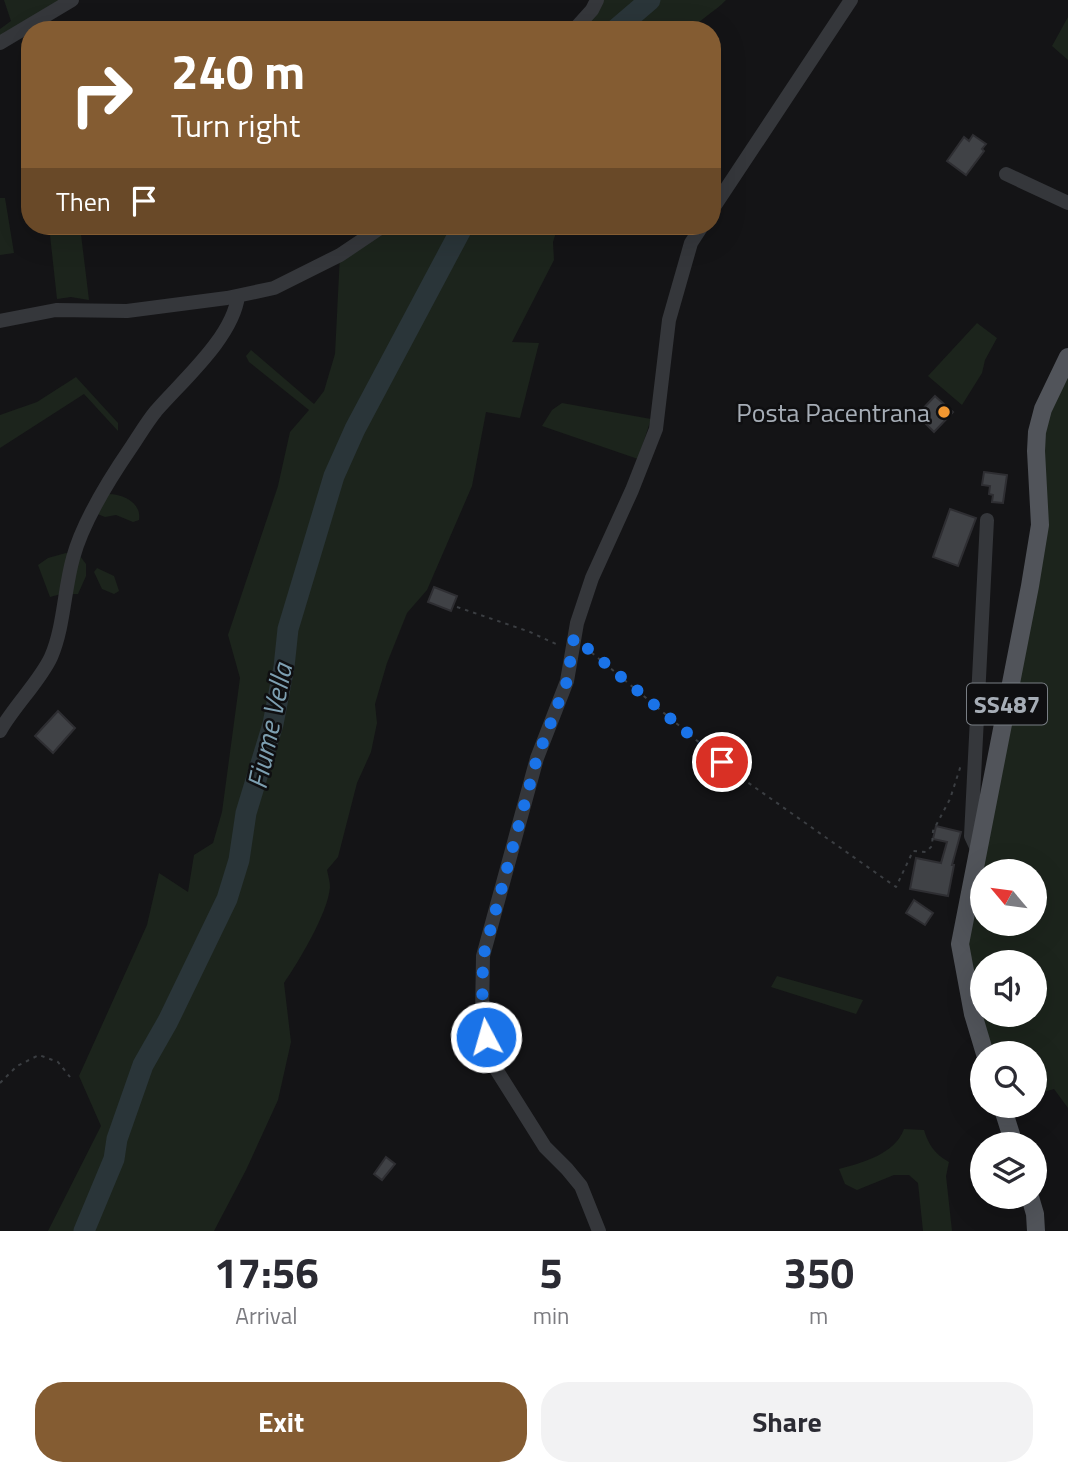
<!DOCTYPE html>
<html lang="en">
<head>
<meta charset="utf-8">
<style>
  :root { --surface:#fff; --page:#f2f2f3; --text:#2b2b33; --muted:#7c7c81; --accent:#845c32 }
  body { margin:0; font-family:"Titillium Web",sans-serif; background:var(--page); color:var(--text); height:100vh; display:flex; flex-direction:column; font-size:26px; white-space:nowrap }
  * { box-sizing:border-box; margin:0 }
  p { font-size:23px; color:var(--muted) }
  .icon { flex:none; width:38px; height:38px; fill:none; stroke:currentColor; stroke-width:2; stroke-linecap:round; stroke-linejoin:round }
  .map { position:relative; height:1231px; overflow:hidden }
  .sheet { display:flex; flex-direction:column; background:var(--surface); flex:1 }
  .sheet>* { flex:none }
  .guide { position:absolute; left:21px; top:21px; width:700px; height:214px; border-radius:28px; box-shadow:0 7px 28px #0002; background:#845c32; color:#fff; overflow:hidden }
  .needle { width:46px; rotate:299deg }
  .tools { position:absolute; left:970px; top:859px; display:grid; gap:14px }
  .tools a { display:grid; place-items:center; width:77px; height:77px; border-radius:50%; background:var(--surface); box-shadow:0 7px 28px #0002; font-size:35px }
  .pin { position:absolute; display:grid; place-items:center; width:60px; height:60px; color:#fff; margin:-30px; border:4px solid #fff; border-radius:50%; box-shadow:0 2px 7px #0007 }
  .me { position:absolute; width:77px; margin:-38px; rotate:354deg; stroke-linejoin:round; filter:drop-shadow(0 0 5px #0008) }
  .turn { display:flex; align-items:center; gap:24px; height:147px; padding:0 35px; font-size:32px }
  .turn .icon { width:91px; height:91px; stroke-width:2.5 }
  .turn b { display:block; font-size:49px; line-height:60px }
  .then { display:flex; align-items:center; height:66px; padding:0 35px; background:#0003; gap:14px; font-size:26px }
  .eta { display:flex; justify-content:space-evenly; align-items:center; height:119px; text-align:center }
  .eta b { font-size:42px; font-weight:700; line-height:49px }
  .button { display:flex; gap:14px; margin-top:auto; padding:14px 35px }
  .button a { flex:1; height:80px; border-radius:28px; background:var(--accent); color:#fff; font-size:28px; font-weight:700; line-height:80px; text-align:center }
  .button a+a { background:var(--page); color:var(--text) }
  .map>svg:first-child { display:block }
  .green { fill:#1c241c; fill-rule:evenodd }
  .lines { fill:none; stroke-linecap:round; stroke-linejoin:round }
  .river { stroke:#2a3539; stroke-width:21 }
  .building { fill:#404246; stroke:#2e2e32; stroke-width:2 }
  .path { stroke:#3b3e42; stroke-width:2; stroke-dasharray:3.5 5; stroke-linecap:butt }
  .minor { stroke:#35373b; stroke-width:14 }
  .major { stroke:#51545a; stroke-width:18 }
  .route { stroke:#1a73e8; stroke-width:12; stroke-dasharray:0 21.6 }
  .poi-dot { fill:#f19731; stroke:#0f0f11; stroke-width:2.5 }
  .labels { text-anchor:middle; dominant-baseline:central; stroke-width:5; stroke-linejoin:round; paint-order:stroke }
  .shield { fill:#0f0f11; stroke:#797e84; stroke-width:2 }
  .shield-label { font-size:24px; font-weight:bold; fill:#a6adb6 }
  .poi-label { font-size:26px; fill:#a6adb6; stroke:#0f0f11; text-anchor:end }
  .water-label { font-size:28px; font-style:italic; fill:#7d9fb1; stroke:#0f0f11 }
</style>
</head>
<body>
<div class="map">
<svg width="1068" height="1231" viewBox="0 0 1068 1231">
  <rect width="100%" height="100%" fill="#141416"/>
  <!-- green -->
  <path class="green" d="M4,0H62L0,36V29L11,21Z
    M597,0H726C716,11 700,18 693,30H574Z
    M1068,17V60L1052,46Z
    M0,198H5L14,253L0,255Z
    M49,226H80L89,300L71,297L57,299Z
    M383,226H558L553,242L554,260L512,342L539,343L520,418L486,412L472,486L427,590L407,613L387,663L375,704L377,723L371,752L357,783L338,857L327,870C328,875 330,882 330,887C328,913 299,961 284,983L291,1042L278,1100L246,1170L214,1231H48L101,1126L79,1076L147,925L159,873L188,892L194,855L213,843L222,812L240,678L228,635L278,486L290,432L309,410L249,362L246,356L251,350L314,404L324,391L335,354L340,255Z
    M977,323L997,338L985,360L982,373L962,405L928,376Z
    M1068,357V1108L1054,1089L1034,1095V1054L986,1053L964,917L1030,586L1036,451ZM982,872H1034V924H982ZM982,962H1034V1015H982Z
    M76,377L118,423V431L84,394L0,448V415L37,402Z
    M562,403L651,419L638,459L542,426L552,410Z
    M106,494C121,493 142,502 139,520L133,522L116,515L105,517L95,513Z
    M66,553L80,556L86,564V576L78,594H61L50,597L38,565L48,558Z
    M97,568L114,576L119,591L114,594L102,589L94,572Z
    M777,976L863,1000L856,1014L771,987Z
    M904,1129L924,1130C929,1146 935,1154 949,1162L946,1176L952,1231H923L918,1183L909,1175H894L857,1190L845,1184L839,1169C862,1163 895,1154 904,1129Z"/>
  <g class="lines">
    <!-- river -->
    <path class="river" d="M615,30L650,0
      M84,1231L114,1159L117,1139L143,1065L168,1021L227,899L239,860L246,813L273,724L284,667L288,629L334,476L355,429L463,226"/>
  </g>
  <!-- building -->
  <path class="building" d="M973,135L986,144L982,149L984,151L966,175L947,161L964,137L969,141Z
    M935,396L953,412L934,432L917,415Z
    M984,472L1007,475L1003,503L992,502L993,495L989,494L990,486L982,485Z
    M950,509L976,518L958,566L933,557Z
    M434,587L457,596L451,611L428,602Z
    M58,711L75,728L53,753L35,736Z
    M936,826L961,832L952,865H954L948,896L910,889L916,858L941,863L947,842L933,839Z
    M914,900L933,913L925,925L906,913Z
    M386,1157L395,1164L382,1180L374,1174Z"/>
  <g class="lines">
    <!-- path -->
    <path class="path" d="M457,607L530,632L558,645
      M585,647L743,779L896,887L913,851L926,852L932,846L933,831L950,799L961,765
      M0,1083L17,1066L39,1055L58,1062L70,1077"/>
    <!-- minor -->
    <path class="minor" d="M574,30L592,10L597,0
      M0,43L72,0
      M1006,174L1068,203
      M712,210L851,0
      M0,321L56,310L127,311L227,298L274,288L340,255L383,226
      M0,731C14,706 40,681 51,657C64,627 64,590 73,558C83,521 110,478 132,446C140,434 147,422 156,411C183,380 233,337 238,296
      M979,853L971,836L987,520
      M599,1231L581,1186L567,1169L545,1147L489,1058L482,1016L483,956L537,758L567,681L577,623L592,578L632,490L656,429L669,320L691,243L702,226"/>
    <!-- major -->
    <path class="major" d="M985,1054L973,1014L960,944L1030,586L1040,525L1036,451L1037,432L1043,409L1068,357
      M1002,1106L1014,1144
      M1030,1197L1035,1214L1036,1231"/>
  </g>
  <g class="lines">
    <!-- route -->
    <path class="route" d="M486,1037L482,1016L483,957L537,758L567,681L574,637L722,762"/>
  </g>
  <!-- markers -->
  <circle class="poi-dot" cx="944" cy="412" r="7"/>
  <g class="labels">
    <!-- shield labels -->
    <rect class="shield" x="967" y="683.5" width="80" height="41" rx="5"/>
    <g class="shield-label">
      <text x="1007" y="704">SS487</text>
    </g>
    <!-- poi labels -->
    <g class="poi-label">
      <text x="930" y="412">Posta Pacentrana</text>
    </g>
    <!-- water labels -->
    <g class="water-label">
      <text transform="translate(269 726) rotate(-78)">Fiume Vella</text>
    </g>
  </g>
</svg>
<div class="tools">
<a><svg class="needle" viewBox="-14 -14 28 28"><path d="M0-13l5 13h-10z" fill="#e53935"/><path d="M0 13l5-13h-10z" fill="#7c7c81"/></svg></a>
<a><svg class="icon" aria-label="sound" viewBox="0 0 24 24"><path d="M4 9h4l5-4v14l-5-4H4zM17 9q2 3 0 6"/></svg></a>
<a><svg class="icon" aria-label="search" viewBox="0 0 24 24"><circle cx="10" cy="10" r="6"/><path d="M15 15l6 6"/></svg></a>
<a><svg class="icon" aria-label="layers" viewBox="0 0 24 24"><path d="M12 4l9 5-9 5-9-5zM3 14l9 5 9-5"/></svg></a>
</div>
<div class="pin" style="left:722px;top:762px;background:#d93025"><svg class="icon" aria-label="arrive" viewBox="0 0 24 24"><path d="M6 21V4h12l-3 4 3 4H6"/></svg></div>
<svg class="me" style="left:486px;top:1037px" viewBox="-20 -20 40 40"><circle r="17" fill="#1a73e8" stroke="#fff" stroke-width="3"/><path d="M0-11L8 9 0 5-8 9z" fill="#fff"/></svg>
<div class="guide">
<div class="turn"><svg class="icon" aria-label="right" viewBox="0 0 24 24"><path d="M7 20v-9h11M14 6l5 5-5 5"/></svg><div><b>240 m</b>Turn right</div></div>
<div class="then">Then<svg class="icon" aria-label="arrive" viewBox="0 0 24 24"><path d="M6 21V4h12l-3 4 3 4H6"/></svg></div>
</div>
</div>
<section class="sheet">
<div class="eta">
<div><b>17:56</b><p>Arrival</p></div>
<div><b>5</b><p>min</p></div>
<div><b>350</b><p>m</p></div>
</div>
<div class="button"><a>Exit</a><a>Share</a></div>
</section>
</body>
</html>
